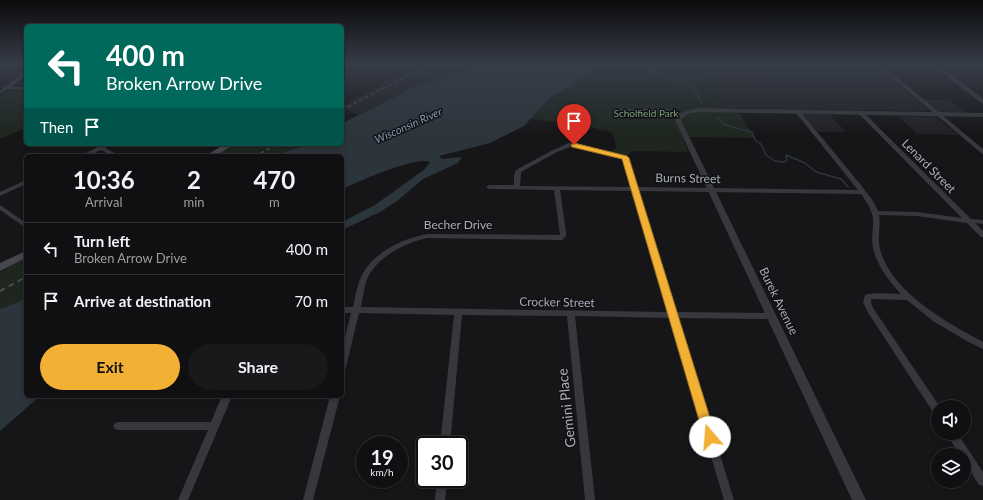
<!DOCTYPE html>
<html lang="en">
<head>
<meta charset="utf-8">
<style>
  :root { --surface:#101012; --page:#19191b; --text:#f1f3f6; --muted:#9c9d9f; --line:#303032; --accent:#f2b134 }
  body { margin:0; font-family:Lato,sans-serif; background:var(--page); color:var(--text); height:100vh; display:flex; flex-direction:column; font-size:15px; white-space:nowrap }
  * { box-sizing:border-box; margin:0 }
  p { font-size:13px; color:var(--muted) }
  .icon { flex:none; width:22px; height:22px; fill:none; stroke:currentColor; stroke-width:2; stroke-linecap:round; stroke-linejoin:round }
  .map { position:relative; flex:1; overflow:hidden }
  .details { position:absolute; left:24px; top:154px; width:320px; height:244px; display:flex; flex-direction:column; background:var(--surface); border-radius:6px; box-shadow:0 2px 6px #0003,0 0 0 1px var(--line) }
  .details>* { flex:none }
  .banner { position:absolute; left:24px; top:24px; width:320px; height:122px; border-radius:6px; box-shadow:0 2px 6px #0003,0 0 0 1px var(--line); background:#00695c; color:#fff; overflow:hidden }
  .controls { position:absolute; left:931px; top:400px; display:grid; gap:8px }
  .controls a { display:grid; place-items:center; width:40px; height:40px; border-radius:50%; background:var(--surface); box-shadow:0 2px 6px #0003,0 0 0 1px var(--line); font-size:20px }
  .speed { position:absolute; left:356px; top:436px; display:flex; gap:8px; font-size:20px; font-weight:700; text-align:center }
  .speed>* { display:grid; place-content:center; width:52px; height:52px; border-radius:50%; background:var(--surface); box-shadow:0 2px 6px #0003,0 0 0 1px var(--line); line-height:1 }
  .speed small { font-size:10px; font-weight:400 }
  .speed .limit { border:2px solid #111; border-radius:6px; background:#fff; color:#111 }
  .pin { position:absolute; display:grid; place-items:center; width:34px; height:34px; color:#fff; margin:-41px -17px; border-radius:50% 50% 50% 0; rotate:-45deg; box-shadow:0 0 4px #0007 }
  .pin .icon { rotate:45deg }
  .me { position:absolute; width:44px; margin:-22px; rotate:342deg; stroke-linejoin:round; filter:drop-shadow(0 0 3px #0008) }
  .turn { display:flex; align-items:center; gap:14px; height:84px; padding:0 16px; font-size:18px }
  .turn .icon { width:52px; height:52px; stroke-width:2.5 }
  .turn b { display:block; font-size:28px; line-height:34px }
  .then { display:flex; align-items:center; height:38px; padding:0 16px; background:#0003; gap:8px; font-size:15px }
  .eta { display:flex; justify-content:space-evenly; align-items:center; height:68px; text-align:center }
  .eta b { font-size:24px; font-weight:700; line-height:28px }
  .button { display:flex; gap:8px; margin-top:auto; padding:8px 16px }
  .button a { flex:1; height:46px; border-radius:24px; background:var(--accent); color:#111; font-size:16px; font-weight:700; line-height:46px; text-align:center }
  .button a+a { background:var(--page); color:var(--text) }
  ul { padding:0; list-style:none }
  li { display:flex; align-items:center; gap:12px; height:52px; padding:0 16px; border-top:1px solid var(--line) }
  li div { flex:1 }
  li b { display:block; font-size:15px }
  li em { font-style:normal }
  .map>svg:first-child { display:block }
  .built { fill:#222225 }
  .green { fill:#1e261f }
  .water { fill:#2c353c }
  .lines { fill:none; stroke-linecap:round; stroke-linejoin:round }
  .stream { stroke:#2c353c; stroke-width:1.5 }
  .minor { fill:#37383d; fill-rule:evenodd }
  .tertiary { fill:#37383d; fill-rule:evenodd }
  .secondary { fill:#45474d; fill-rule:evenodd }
  .rail-far1 { stroke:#4a4c52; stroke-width:1.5; stroke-dasharray:3.5 3; stroke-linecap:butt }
  .rail { stroke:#4a4c52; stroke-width:2; stroke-dasharray:5.5 4.5; stroke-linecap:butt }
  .shaded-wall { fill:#2f3033 }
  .route { fill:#f2b134; stroke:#9d7322 }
  .labels { text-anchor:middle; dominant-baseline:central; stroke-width:3; stroke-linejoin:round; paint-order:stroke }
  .far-park-label { font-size:10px; fill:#7fa381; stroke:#111113 }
  .far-water-label { font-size:11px; font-style:italic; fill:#7f9bb3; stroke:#111113 }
  .street-label { font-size:12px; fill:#a8adb8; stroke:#111113 }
  .near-street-label { font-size:14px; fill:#a8adb8; stroke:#111113 }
</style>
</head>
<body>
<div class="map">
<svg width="983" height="500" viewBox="0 0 983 500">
  <rect width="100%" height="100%" fill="#161618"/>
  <!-- built -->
  <path class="built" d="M703,64L876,65L930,111L724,108L699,66Z
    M393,65H484L420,84L358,115L342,108V106L410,68H391Z
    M923,100H949L966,113H940Z
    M806,114L830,115L846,132H818L805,116Z
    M898,116L935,117L959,135L917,134Z"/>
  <!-- green -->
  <path class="green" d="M654,64L703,65L700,66L727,113H739L755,138L682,137L689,152L632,151L625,158L609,153L617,147L612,132L570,123L531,119L551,97L571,86L584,75L609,64L629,65L658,76L683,80C674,78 655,75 651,66Z
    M26,89V128L0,139V96L10,90Z
    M237,144H300V147L272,156H214Z
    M26,258V299L0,309V272Z"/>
  <!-- water -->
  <path class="water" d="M484,65H609L584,75L571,86L551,97L524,126L490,143L439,156L442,159L462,157L458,163L423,179L397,201L380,212L342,230V222L375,205L425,169L430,162C415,156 358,182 342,189V156H272L300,147V144H342V125L347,121L420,84Z
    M629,65H654L651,66C656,75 679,78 689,83L685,84L658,76Z
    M26,299V396H40L0,431V309Z"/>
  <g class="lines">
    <!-- stream -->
    <path class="stream" d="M658,76L689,85L694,89L702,103
      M717,117L725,125L752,132L755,140L761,144L766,155L775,161L784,162L787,160L786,155L805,163L816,172L841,179L848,187"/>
    <!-- minor -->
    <path class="minor" d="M393,64H397L396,69L392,68Z
      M876,64H881L983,149V154L981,153Z
      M24,72H26V75L11,87H26V89H8L0,94V91L2,89V87H5Z
      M616,109H669L686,115L683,117L669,113L614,112L613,111Z
      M798,110L800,111L860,184L873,201L878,211L917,212L962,218L859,114L858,113L861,111L863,112L971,219L983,220V224L975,223L983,231V237H981L967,223L917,216L879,215C881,226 877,238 880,249C891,292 946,322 983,342V349L965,340L933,321L907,300L871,299V302L873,308L940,407H938V416L935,415L867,311L863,302L865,295C877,292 889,294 901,294C889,281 876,265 873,247C871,239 873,232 873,225C874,212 868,204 861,194L638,191L676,312L771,313L774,314L775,316L774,318L771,319L678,318L734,500H724L670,318L575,316L595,500H585L567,316L462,315L450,445H440L454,315L359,313L346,367L345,370L342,371V350L351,313H342V307H353C355,298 357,286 361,277C373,252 402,239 427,234L560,235L554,190L489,189L486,187L489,185H514V176L516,170L551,151L569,143L579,144L627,157L637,187L858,190L796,113V111ZM570,147L579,148L622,159L631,187L520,186L521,172L555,153ZM560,190L632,191L668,312L361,307C363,298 364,286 368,277C379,256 405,243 427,238L562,240L566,236V232Z
      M104,144H112L105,148L120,156H113L101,150L88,156H80Z
      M26,180V184L0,196V192Z
      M0,205L26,223V228L0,210Z
      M222,396H232L188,500H178L208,430H118L115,429L113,426L115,423L118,422H211Z
      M330,396H340L313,500H303Z
      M946,433H957L983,472V486L979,485L964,461V455H960Z
      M437,479H447L445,500H435Z"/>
    <!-- tertiary -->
    <path class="tertiary" d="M931,64H937L983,99V104Z
      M699,108L983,113V117L699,112L687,114L681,120L866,500H852L675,120L683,112Z"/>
    <!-- secondary -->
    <path class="secondary" d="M225,144H235L215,156H205Z
      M26,251V258L0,271V263Z"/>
    <!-- rail-far1 -->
    <path class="rail-far1" d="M342,110L429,64
      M255,156L278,144"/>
    <!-- rail -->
    <path class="rail" d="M0,291L26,277"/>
  </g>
  <!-- shaded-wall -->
  <path class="shaded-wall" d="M342,64H344L342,69Z"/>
  <!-- sky -->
  <linearGradient id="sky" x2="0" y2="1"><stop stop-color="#0c0c0d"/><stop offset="0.48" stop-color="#363c48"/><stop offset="1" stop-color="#363c48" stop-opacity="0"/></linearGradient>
  <rect width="983" height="134" fill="url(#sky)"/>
  <!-- route -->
  <path class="route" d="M574,143L627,156L629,158L716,437L715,441L710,443L706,441L704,437L622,159L572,147L571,145Z"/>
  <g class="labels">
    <!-- far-park labels -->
    <g class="far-park-label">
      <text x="646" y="113">Scholfield Park</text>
    </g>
    <!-- far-water labels -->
    <g class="far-water-label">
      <text transform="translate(408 125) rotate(-24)">Wisconsin River</text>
    </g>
    <!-- street labels -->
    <g class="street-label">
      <text transform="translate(929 166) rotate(45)">Lenard Street</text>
      <text transform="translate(688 178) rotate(1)">Burns Street</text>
      <text x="458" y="224">Becher Drive</text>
      <text transform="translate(779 301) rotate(64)">Burek Avenue</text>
      <text transform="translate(557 302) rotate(1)">Crocker Street</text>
    </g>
    <!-- near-street labels -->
    <g class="near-street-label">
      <text transform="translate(566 408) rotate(-96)">Gemini Place</text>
    </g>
  </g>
</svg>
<div class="controls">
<a><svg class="icon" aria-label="sound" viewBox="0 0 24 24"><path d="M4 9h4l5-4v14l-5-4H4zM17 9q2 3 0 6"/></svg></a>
<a><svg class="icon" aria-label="layers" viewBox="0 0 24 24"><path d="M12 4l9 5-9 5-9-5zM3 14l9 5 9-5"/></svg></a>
</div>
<div class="speed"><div>19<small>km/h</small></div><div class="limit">30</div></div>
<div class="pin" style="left:574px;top:145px;background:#d93025"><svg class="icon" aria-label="arrive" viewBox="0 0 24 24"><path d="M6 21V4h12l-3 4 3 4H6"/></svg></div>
<svg class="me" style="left:710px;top:437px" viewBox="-20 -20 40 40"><circle r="19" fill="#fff"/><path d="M0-13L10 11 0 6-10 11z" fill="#f2b134"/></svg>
<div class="banner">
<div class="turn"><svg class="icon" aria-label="left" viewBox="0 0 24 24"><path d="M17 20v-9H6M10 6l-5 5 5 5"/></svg><div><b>400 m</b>Broken Arrow Drive</div></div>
<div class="then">Then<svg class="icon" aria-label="arrive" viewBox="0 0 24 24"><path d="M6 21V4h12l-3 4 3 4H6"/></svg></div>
</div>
<section class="details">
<div class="eta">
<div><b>10:36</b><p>Arrival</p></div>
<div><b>2</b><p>min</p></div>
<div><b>470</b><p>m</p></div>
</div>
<ul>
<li><svg class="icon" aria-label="left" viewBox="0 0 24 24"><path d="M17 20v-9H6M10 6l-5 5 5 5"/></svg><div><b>Turn left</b><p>Broken Arrow Drive</p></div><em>400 m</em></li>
<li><svg class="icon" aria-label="arrive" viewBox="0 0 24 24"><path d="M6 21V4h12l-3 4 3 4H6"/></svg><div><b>Arrive at destination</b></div><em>70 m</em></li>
</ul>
<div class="button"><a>Exit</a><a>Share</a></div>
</section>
</div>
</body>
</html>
